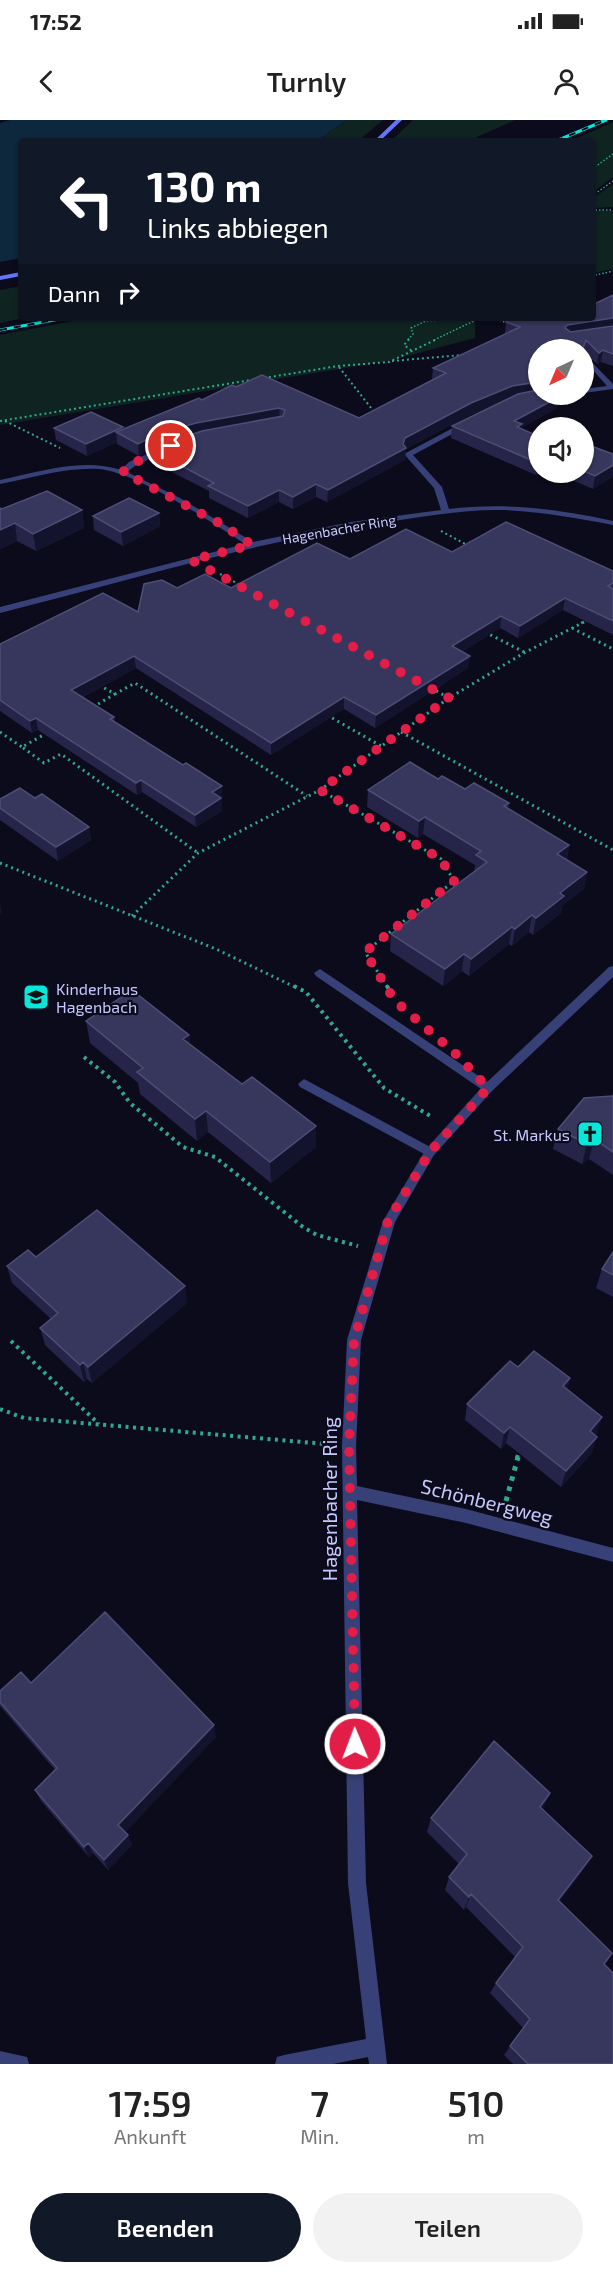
<!DOCTYPE html>
<html lang="de">
<head>
<meta charset="utf-8">
<style>
  :root { --surface:#fff; --page:#f2f2f2; --text:#222; --muted:#767676; --accent:#111827 }
  body { margin:0; font-family:"Exo 2",sans-serif; background:var(--page); color:var(--text); height:100vh; display:flex; flex-direction:column; font-size:22px; white-space:nowrap }
  * { box-sizing:border-box; margin:0 }
  p { font-size:20px; color:var(--muted) }
  .icon { flex:none; width:33px; height:33px; fill:none; stroke:currentColor; stroke-width:2; stroke-linecap:round; stroke-linejoin:round }
  .map { position:relative; height:1944px; overflow:hidden }
  .panel { display:flex; flex-direction:column; background:var(--surface); flex:1 }
  .panel>* { flex:none }
  .banner { position:absolute; left:18px; top:18px; width:578px; height:183px; border-radius:6px; box-shadow:0 2px 4px #0004; background:#111827; color:#fff; overflow:hidden }
  .needle { width:39px; rotate:224deg }
  .buttons { position:absolute; left:528px; top:219px; display:grid; gap:12px }
  .buttons a { display:grid; place-items:center; width:66px; height:66px; border-radius:50%; background:var(--surface); box-shadow:0 2px 4px #0004; font-size:30px }
  .pin { position:absolute; display:grid; place-items:center; width:51px; height:51px; color:#fff; margin:-26px; border:3px solid #fff; border-radius:50%; box-shadow:0 2px 6px #0007 }
  .me { position:absolute; width:66px; margin:-33px; rotate:359deg; stroke-linejoin:round; filter:drop-shadow(0 0 4px #0008) }
  .turn { display:flex; align-items:center; gap:21px; height:126px; padding:0 30px; font-size:27px }
  .turn .icon { width:78px; height:78px; stroke-width:2.5 }
  .turn b { display:block; font-size:42px; line-height:51px }
  .then { display:flex; align-items:center; height:57px; padding:0 30px; background:#0003; gap:12px; font-size:22px }
  .eta { display:flex; justify-content:space-evenly; align-items:center; height:102px; text-align:center }
  .eta b { font-size:36px; font-weight:600; line-height:42px }
  .primary-button { display:flex; gap:12px; margin-top:auto; padding:12px 30px }
  .primary-button a { flex:1; height:69px; border-radius:36px; background:var(--accent); color:#fff; font-size:24px; font-weight:600; line-height:69px; text-align:center }
  .primary-button a+a { background:var(--page); color:var(--text) }
  .status { display:flex; justify-content:space-between; align-items:center; height:42px; padding:0 30px; background:var(--surface); direction:ltr }
  .status svg { height:16px; fill:currentColor }
  header { display:flex; justify-content:space-between; align-items:center; height:78px; padding:0 30px; background:var(--surface); font-size:27px; font-weight:600 }
  .map>svg:first-child { display:block }
  .green { fill:#0f2420 }
  .water { fill:#0d273d }
  .lines { fill:none; stroke-linecap:round; stroke-linejoin:round }
  .path-far4 { stroke:#31a78e; stroke-width:1.5; stroke-dasharray:1.5 2; stroke-linecap:butt }
  .path-far3 { stroke:#31a78e; stroke-width:2; stroke-dasharray:2 3; stroke-linecap:butt }
  .path-far2 { stroke:#31a78e; stroke-width:3; stroke-dasharray:2 4; stroke-linecap:butt }
  .path-far1 { stroke:#31a78e; stroke-width:4; stroke-dasharray:3 4.5; stroke-linecap:butt }
  .path { stroke:#31a78e; stroke-width:5; stroke-dasharray:4.5 6; stroke-linecap:butt }
  .lane { fill:#384078; fill-rule:evenodd }
  .street { fill:#384078; fill-rule:evenodd }
  .secondary { fill:#6276f9; fill-rule:evenodd }
  .rail-casing { stroke:#09e7da; stroke-width:3 }
  .rail { stroke:#0c0b1b; stroke-width:2; stroke-dasharray:7; stroke-linecap:butt }
  .wall { fill:#262449 }
  .shaded-wall { fill:#14132e }
  .building { fill:#37365c; stroke:#4e4d75; stroke-width:1.5 }
  .route { stroke:#e11d48; stroke-width:10; stroke-dasharray:0 18 }
  .labels { text-anchor:middle; dominant-baseline:central; stroke-width:4.5; stroke-linejoin:round; paint-order:stroke }
  .far-street-label { font-size:14px; fill:#c7c9fd; stroke:#0c0b1b }
  .poi-label { font-size:16px; fill:#c7c9fd; stroke:#0c0b1b; text-anchor:start }
  .near-street-label { font-size:20px; fill:#c7c9fd; stroke:#0c0b1b }
</style>
</head>
<body>
<div class="status"><b>17:52</b><svg viewBox="0 0 49 12"><path d="M0 12V9h3v3zM5 12V6h3v6zM10 12V3h3v9zM15 12V0h3v12zM26 1h20v11H26zM47 4h2v5h-2z"/></svg></div>
<header><svg class="icon" aria-label="back" viewBox="0 0 24 24"><path d="M15 5l-7 7 7 7"/></svg>Turnly<svg class="icon" aria-label="person" viewBox="0 0 24 24"><circle cx="12" cy="8" r="4"/><path d="M4 21q1-7 8-7t8 7"/></svg></header>
<div class="map">
<svg width="613" height="1944" viewBox="0 0 613 1944">
  <rect width="100%" height="100%" fill="#0c0b1b"/>
  <!-- green -->
  <path class="green" d="M346,0H383L358,21H317Z
    M413,0H515L468,21H391Z
    M613,2V57L593,72L592,21H571Z
    M613,64V87L593,88V78Z
    M593,91H613V149L593,153Z
    M21,166V198H25L0,203V170Z
    M89,198H475V218L388,241L0,305V215Z"/>
  <!-- water -->
  <path class="water" d="M10,0H346L317,21H21V138L0,142V3Z"/>
  <g class="lines">
    <!-- path-far4 -->
    <path class="path-far4" d="M592,49L613,34
      M592,76L613,61
      M592,90H613
      M592,156L613,151
      M493,198L510,204
      M408,220L413,214L411,208L426,201L471,198
      M434,220L480,198"/>
    <!-- path-far3 -->
    <path class="path-far3" d="M409,219L404,225L412,231
      M392,241L462,235
      M339,247L375,293
      M264,258L338,246L389,242L437,219
      M0,301L257,259
      M5,301L60,328
      M441,411L469,426
      M220,454L242,466
      M581,503L587,500"/>
    <!-- path-far2 -->
    <path class="path-far2" d="M572,508L613,529
      M485,512L524,532
      M99,565L115,574L135,563L307,676
      M431,568L449,578
      M93,587L115,574
      M327,595L381,626
      M0,612L22,627
      M401,612L613,730
      M47,613L22,627L44,643L61,634L198,733
      M320,670L441,739L454,761L365,832L388,868
      M0,743L216,829L297,868
      M132,796L198,733L320,670L449,578L524,533L584,502"/>
    <!-- path-far1 -->
    <path class="path-far1" d="M294,866L306,872L384,968L432,997
      M387,866L392,875
      M84,937L115,962L130,983L183,1027L215,1037L303,1107L317,1115L358,1126
      M11,1221L99,1304
      M0,1289L24,1298L326,1324
      M517,1338L519,1331"/>
    <!-- path -->
    <path class="path" d="M506,1381L518,1337"/>
    <!-- lane -->
    <path class="lane" d="M320,849L492,965L494,968L492,971H484L316,856L314,853Z
      M304,959L434,1029L436,1032L434,1035H426L300,967L298,964Z"/>
    <!-- street -->
    <path class="street" d="M584,234L613,264V269L584,273V269L607,266L584,240Z
      M466,301H469V305L413,335L442,367L449,389C504,382 559,389 613,401V405C578,398 542,392 505,390C463,389 421,397 379,403C251,423 126,461 0,493V487L245,424C213,403 136,352 99,349C66,347 32,358 0,364V360C38,352 83,337 121,350L129,342L163,327L167,329L166,331L135,346L127,352L180,378L253,422L351,402L441,390L434,368L404,334Z
      M613,846V857L492,971L434,1035L395,1102L361,1220L356,1326L357,1366L466,1389L613,1428V1442L466,1403L357,1380L366,1763L387,1944H369L368,1937L333,1944H275L277,1937L284,1935L366,1919L348,1763L342,1326L347,1220L383,1101L426,1029L484,965L609,847Z
      M0,1931L27,1937L29,1944H0Z"/>
    <!-- secondary -->
    <path class="secondary" d="M396,0H402L380,21H374Z
      M21,152V156L0,160V156Z"/>
    <!-- rail casing -->
    <g class="rail-casing">
      <path id="rail" d="M556,21L606,0
        M0,210L65,198"/>
    </g>
    <!-- rail -->
    <use href="#rail" class="rail"/>
  </g>
  <!-- wall -->
  <path class="wall" d="M613,175V246L601,242L597,244L590,238L589,249L584,230H538V274L559,277L557,288L521,308L538,316V352L536,355L451,318L452,306L511,278L470,295L406,329L405,340L327,382L316,377L293,389L279,382L248,398L209,378V371L150,341L149,331L139,336L117,324V322L87,336L56,320L54,308L123,309L236,267L359,298L433,260L432,259L433,248L506,213H505L506,202L592,198Z
    M584,333L613,334L593,369L563,356L564,352H584Z
    M0,388L2,389L82,390L84,408L36,431L17,421L0,429Z
    M159,393L160,406L123,426L94,410L93,396Z
    M452,432L613,451V515L563,490L518,518L500,508L462,532L468,548L375,608L344,589L271,635L136,548L83,577L114,597L115,602L183,645L222,666V691L196,707L142,672L137,675L38,610L32,613L0,591V524L138,492L177,468H231L350,439Z
    M438,659L465,669L509,683L508,689L569,725L567,740L587,752L584,769L562,786L561,793L533,815L529,812L512,826L509,824L469,856L462,851L443,866L390,831L391,814L474,752L475,745L423,714L418,718L367,687L368,670Z
    M35,678L89,707L91,720L58,741L0,700V679Z
    M86,901L189,915L190,924L316,1027L271,1063L208,1012L197,1021L140,974L138,963L90,923Z
    M613,973V1055L589,1039L582,1044L553,1029L558,1009L612,976Z
    M613,1132V1177L596,1168L602,1149Z
    M36,1137L187,1183L92,1263L87,1259L84,1262L45,1225L40,1208L51,1199L12,1163L7,1146Z
    M518,1247L570,1258L567,1270L597,1313L595,1315L592,1333L561,1367L506,1323L501,1329L465,1300L467,1284Z
    M31,1563L216,1617L125,1712L132,1725L108,1750L93,1733L89,1737L41,1681L35,1670L55,1650L0,1586V1571Z
    M543,1689L583,1750L559,1782L604,1844L613,1944H513L504,1935L523,1908L490,1873L496,1863L515,1837L466,1787L464,1790L445,1770L449,1757L459,1744L427,1712L431,1698Z"/>
  <!-- shaded-wall -->
  <path class="shaded-wall" d="M613,198V210L564,219L565,208L567,205Z
    M603,230L601,242L597,244L599,233Z
    M590,237L589,249L584,251V241Z
    M538,262V273L511,278L470,295L406,329L405,340L327,382L328,370L405,318L471,283L512,266Z
    M559,277L557,288L521,308L520,316L514,301Z
    M279,288L280,300L149,329V331L139,336L138,324L156,315L196,303Z
    M123,307L124,316L116,312L117,322L87,336L86,324Z
    M538,342V352H540L536,355Z
    M613,345V357L593,369L595,356Z
    M316,364V377L293,389V377Z
    M279,370V382L248,398V386Z
    M82,390L84,408L36,431L33,414Z
    M159,393L160,406L123,426L121,412Z
    M15,403L17,421L0,429V410Z
    M565,478L563,490L518,518L520,506Z
    M501,496L500,508L451,539L452,526Z
    M134,536L136,548L73,582L71,570Z
    M470,536L468,548L375,608L376,595Z
    M344,577V589L271,635V623Z
    M36,598L38,610L32,613L30,601Z
    M141,660L142,672L137,675L136,663Z
    M222,666V691L196,707L195,695L212,672Z
    M425,697L423,714L418,718L419,701Z
    M89,707L91,720L58,741L56,727Z
    M569,725L566,742L557,734Z
    M587,752L584,769L562,786L561,793L533,815L536,798L560,773Z
    M0,783L2,792L0,795Z
    M532,795L529,812L512,826L515,809Z
    M512,807L509,824L469,856L471,839Z
    M464,834L462,851L443,866L445,849Z
    M189,915L191,936L183,919Z
    M206,991L208,1012L197,1021L195,999Z
    M316,1006V1027L271,1063L270,1042Z
    M594,1019L589,1039L582,1044L587,1024Z
    M185,1166L187,1183L92,1263L88,1247Z
    M83,1242L87,1259L84,1262L80,1245Z
    M570,1258L566,1275L563,1266Z
    M602,1297L597,1313L584,1327L590,1311Z
    M510,1307L506,1323L501,1329L504,1313Z
    M597,1317L592,1333L561,1367L566,1351Z
    M214,1605L216,1617L123,1715L118,1705Z
    M550,1673L543,1689L533,1702L540,1687Z
    M128,1715L132,1725L108,1750L104,1740Z
    M88,1723L93,1733L89,1737L84,1727Z
    M592,1736L583,1750L550,1793L558,1780Z
    M471,1774L466,1787L464,1790L469,1777Z"/>
  <!-- building -->
  <path class="building" d="M613,175V198L567,205L565,208L571,212L613,206V234L603,230L599,233L586,220L583,228L590,237L584,241V230H538V262L512,266L471,283L405,318L403,324L406,328L328,370L316,364L293,377L279,370L248,386L208,366L214,363L149,329L202,311L283,296L285,290L279,288L196,303L156,315L138,324L116,312L199,278L202,280L232,265L236,267L262,255L359,298L446,253L433,248L520,207L506,202L514,198H592V185Z
    M538,270V274H554L559,277L514,301L522,304L517,307L538,316V343L452,306L518,274Z
    M91,292L123,307L86,324L54,308Z
    M594,327L613,334V345L595,356L584,351V333Z
    M47,371L82,390L33,414L15,403L0,410V388L2,389Z
    M129,378L159,393L121,412L93,396Z
    M506,402L613,451V463L608,466L613,469V501L565,478L520,506L501,496L452,526L470,536L376,595L344,577L271,623L134,536L71,570L114,597L110,599L183,645L186,643L222,666L212,672L221,678L195,695L141,660L136,663L36,598L30,601L0,580V524L103,473L138,492L144,464L162,460L177,468L205,454L231,468L317,423L350,439L406,409L452,432Z
    M410,642L438,659L442,656L465,669L474,663L509,683L504,686L569,725L557,734L587,752L560,773L564,776L536,798L532,795L515,809L512,807L471,839L464,834L445,849L391,814L487,742L476,735L481,731L425,697L419,701L368,670Z
    M20,668L35,678L42,674L89,707L56,727L0,688V679Z
    M132,870L189,915L183,919L242,964L252,957L316,1006L270,1042L206,991L195,999L137,952L143,948L86,901Z
    M613,976V1032L594,1019L587,1024L558,1009L584,978Z
    M97,1090L185,1166L88,1247L83,1242L80,1245L40,1208L58,1193L7,1146L28,1130L36,1137Z
    M613,1132V1155L602,1149Z
    M534,1231L570,1258L563,1266L602,1297L590,1311L597,1317L566,1351L510,1307L504,1313L467,1284L510,1241L518,1247Z
    M105,1492L214,1605L118,1705L128,1715L104,1740L88,1723L84,1727L35,1670L57,1648L0,1582V1571L21,1552L31,1563Z
    M494,1621L550,1673L540,1687L592,1736L558,1780L612,1833L604,1844L613,1853V1944H528L510,1926L530,1899L496,1863L523,1827L471,1774L469,1777L449,1757L467,1734L431,1698Z"/>
  <g class="lines">
    <!-- route -->
    <path class="route" d="M171,326L132,344L123,352L223,405L252,425L191,440L449,578L320,670L441,739L454,761L365,832L395,881L454,932L488,968L430,1032L388,1101L354,1220L349,1326L355,1624"/>
  </g>
  <!-- icons -->
  <defs>
    <g id="school-square" transform="scale(1.35)"><rect x="-9" y="-9" width="18" height="18" rx="4" fill="#09e7da" stroke="#0c0b1b"/><path d="M0-5L7-2L0 1L-7-2ZM-4 1L0 2.5L4 1V4Q0 6-4 4Z" fill="#111"/></g>
    <g id="church-square" transform="scale(1.35)"><rect x="-9" y="-9" width="18" height="18" rx="4" fill="#09e7da" stroke="#0c0b1b"/><path d="M-1.2-6h2.4v3.5h3.3v2.4h-3.3V6h-2.4V-.1h-3.3v-2.4h3.3Z" fill="#111"/></g>
  </defs>
  <g fill-rule="evenodd">
    <use href="#school-square" x="36" y="877"/>
    <use href="#church-square" x="590" y="1014"/>
  </g>
  <g class="labels">
    <!-- far-street labels -->
    <g class="far-street-label">
      <text transform="translate(339 409) rotate(-10)">Hagenbacher Ring</text>
    </g>
    <!-- poi labels -->
    <g class="poi-label">
      <text x="56" y="868">Kinderhaus<tspan x="56" dy="18">Hagenbach</tspan></text>
      <text x="570" y="1014" text-anchor="end">St. Markus</text>
    </g>
    <!-- near-street labels -->
    <g class="near-street-label">
      <text transform="translate(329 1379) rotate(-90)">Hagenbacher Ring</text>
      <text transform="translate(487 1381) rotate(14)">Schönbergweg</text>
    </g>
  </g>
</svg>
<div class="buttons">
<a><svg class="needle" viewBox="-14 -14 28 28"><path d="M0-13l5 13h-10z" fill="#e53935"/><path d="M0 13l5-13h-10z" fill="#767676"/></svg></a>
<a><svg class="icon" aria-label="sound" viewBox="0 0 24 24"><path d="M4 9h4l5-4v14l-5-4H4zM17 9q2 3 0 6"/></svg></a>
</div>
<div class="pin" style="left:171px;top:326px;background:#d93025"><svg class="icon" aria-label="arrive" viewBox="0 0 24 24"><path d="M6 21V4h12l-3 4 3 4H6"/></svg></div>
<svg class="me" style="left:355px;top:1624px" viewBox="-20 -20 40 40"><circle r="17" fill="#e11d48" stroke="#fff" stroke-width="3"/><path d="M0-11L8 9 0 5-8 9z" fill="#fff"/></svg>
<div class="banner">
<div class="turn"><svg class="icon" aria-label="left" viewBox="0 0 24 24"><path d="M17 20v-9H6M10 6l-5 5 5 5"/></svg><div><b>130 m</b>Links abbiegen</div></div>
<div class="then">Dann<svg class="icon" aria-label="right" viewBox="0 0 24 24"><path d="M7 20v-9h11M14 6l5 5-5 5"/></svg></div>
</div>
</div>
<section class="panel">
<div class="eta">
<div><b>17:59</b><p>Ankunft</p></div>
<div><b>7</b><p>Min.</p></div>
<div><b>510</b><p>m</p></div>
</div>
<div class="primary-button"><a>Beenden</a><a>Teilen</a></div>
</section>
</body>
</html>
